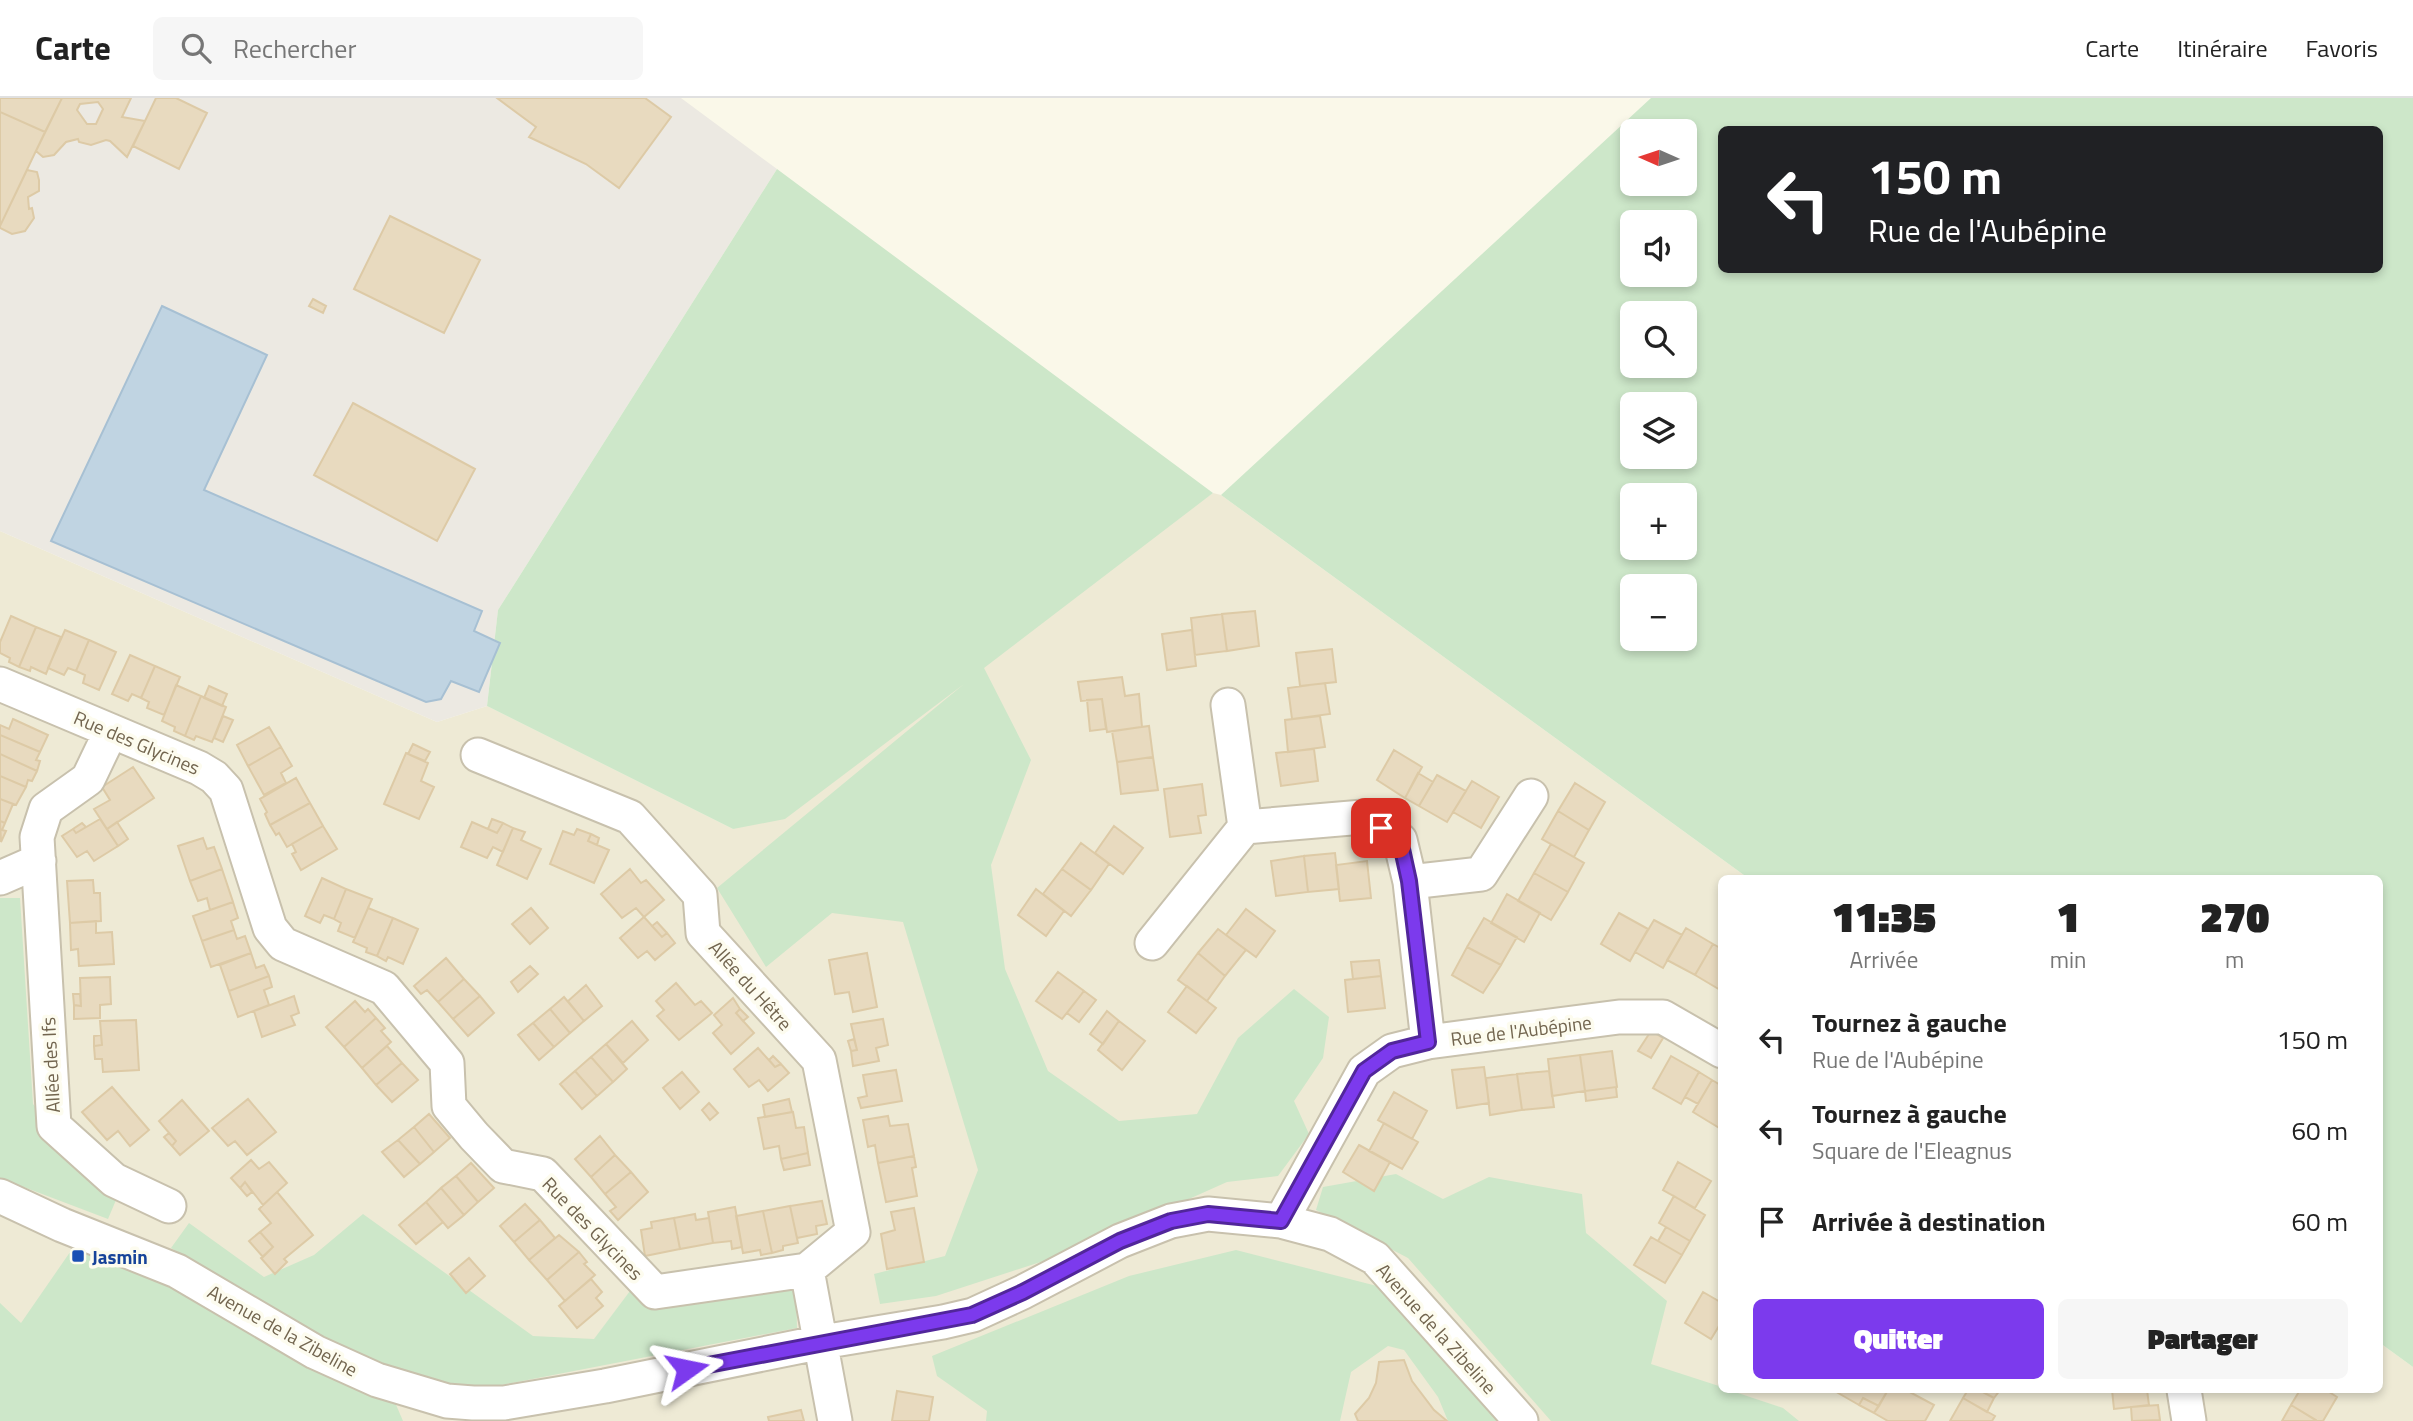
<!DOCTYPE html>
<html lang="fr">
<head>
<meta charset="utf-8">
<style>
  :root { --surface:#fff; --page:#f6f6f6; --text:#222; --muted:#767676; --line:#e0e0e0; --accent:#7c3aed }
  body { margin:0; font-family:"Titillium Web",sans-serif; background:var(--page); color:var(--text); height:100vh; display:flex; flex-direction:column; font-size:26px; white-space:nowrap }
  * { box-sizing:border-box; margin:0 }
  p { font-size:23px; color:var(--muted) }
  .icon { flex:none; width:38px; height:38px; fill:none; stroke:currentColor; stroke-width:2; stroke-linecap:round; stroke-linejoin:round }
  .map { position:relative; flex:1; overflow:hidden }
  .panel { position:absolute; left:1718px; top:777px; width:665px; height:518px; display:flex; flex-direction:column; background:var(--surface); border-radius:10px; box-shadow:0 4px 10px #0003 }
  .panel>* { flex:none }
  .top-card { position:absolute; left:1718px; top:28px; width:665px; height:147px; border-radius:10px; box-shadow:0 4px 10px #0003; background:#202124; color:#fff; overflow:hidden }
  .needle { width:46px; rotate:273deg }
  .tools { position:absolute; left:1620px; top:21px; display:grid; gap:14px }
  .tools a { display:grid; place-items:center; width:77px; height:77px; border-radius:10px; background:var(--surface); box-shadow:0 4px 10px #0003; font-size:35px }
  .pin { position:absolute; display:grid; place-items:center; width:60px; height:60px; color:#fff; margin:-30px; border-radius:14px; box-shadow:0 4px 10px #0006 }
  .me { position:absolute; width:77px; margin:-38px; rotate:78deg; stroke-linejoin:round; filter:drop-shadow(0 0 5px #0008) }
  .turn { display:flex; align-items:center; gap:24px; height:147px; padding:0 35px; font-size:32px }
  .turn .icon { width:91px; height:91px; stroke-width:2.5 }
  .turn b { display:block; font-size:49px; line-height:60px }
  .eta { display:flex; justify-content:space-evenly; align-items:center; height:119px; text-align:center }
  .eta b { font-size:42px; font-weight:800; line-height:49px }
  .action { display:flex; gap:14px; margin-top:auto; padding:14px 35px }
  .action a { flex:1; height:80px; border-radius:10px; background:var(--accent); color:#fff; font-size:28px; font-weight:800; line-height:80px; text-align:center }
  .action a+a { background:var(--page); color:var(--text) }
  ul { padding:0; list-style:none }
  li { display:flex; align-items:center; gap:21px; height:91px; padding:0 35px }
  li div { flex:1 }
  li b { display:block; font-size:26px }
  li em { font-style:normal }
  header { display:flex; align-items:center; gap:42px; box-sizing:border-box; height:98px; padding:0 35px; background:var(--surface); border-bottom:2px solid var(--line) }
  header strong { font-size:33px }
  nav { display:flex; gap:38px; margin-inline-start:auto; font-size:24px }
  .search { width:490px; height:63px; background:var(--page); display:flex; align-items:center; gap:18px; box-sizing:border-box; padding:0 24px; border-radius:10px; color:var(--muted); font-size:26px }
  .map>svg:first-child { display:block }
  .residential { fill:#eeead5 }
  .industrial { fill:#ece9e2 }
  .green { fill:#cde7c9; fill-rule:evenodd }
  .water { fill:#c0d4e2; stroke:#a7c0d3; stroke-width:2 }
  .building { fill:#e8dabf; stroke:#ddcaa6; stroke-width:2; fill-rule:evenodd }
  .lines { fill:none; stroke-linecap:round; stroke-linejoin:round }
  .minor-casing { stroke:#c8c1ad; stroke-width:37 }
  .minor { stroke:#fff; stroke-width:33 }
  .route-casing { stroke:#51269a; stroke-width:18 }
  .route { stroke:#7c3aed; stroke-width:12 }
  .transit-dot { fill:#1a4fb4; stroke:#fdfcef; stroke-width:2.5 }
  .labels { text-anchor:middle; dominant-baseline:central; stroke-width:7; stroke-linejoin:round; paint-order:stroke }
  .street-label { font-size:19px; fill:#72654f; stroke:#fdfcef }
  .transit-label { font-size:19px; font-weight:bold; fill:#164399; stroke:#fdfcef; text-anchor:start }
</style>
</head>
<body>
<header>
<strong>Carte</strong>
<div class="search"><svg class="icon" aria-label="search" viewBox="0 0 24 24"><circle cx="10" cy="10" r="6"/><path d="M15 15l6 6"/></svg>Rechercher</div>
<nav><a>Carte</a><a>Itinéraire</a><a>Favoris</a></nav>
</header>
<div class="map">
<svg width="2413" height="1323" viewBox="0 0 2413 1323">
  <rect width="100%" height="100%" fill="#faf8e9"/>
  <!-- residential -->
  <path class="residential" d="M1213,395L1221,397L1748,780H1722V1292H2380V1245L2413,1269V1323H0V433L437,624L487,608L733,731Z"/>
  <!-- industrial -->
  <path class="industrial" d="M0,0H681L777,71L498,512L487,608L437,624L0,433Z"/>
  <!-- green -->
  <path class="green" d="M1651,0H2413V1269L2380,1245V780H1748L1221,397ZM1722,32H2380V172H1722ZM1685,33V86H1633V33ZM1685,124V177H1633V124ZM1685,215V268H1633V215ZM1685,306V359H1633V306ZM1685,397V450H1633V397ZM1633,488H1685V541H1633Z
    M777,71L1213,395L984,570L1031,662L991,767L1005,871L1048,973L1119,1023L1197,1016L1238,940L1294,891L1329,919L1323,960L1294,1003L1309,1036L1278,1078L1227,1084L1068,1155L936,1198L880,1206L874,1176L945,1158L978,1072L903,824L832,815L766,869L717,790L964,586L785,721L733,731L487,608L498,512Z
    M0,800H20L33,1006L99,1090L116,1102L108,1121L0,1080Z
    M1396,1076L1443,1101L1489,1079L1582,1096L1586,1135L1667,1203L1651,1266L1722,1289V1292H1729L1783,1310L1799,1323H1551L1408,1160L1316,1112L1323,1089Z
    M363,1116L533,1238L594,1241L630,1193L796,1185L797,1230L460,1295L324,1242L171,1150L189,1125L264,1179L314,1157Z
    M77,1144L224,1211L394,1302L403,1323H0V1205L21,1225Z
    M1236,1152L1377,1188L1452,1256L1515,1323H1448L1438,1299L1404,1252L1388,1248L1351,1274L1340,1323H986L987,1313L937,1278L932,1258L1129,1178Z"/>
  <!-- water -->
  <path class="water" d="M162,208L267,257L204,392L482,513L474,533L500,545L479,594L451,583L441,601L426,604L51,443Z"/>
  <!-- building -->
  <path class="building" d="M0,0H62L45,34L0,14Z
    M62,0H131L122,19L145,23L127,59L110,43L106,42L91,47L79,44L78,41L66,44L54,57L43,59L36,53ZM98,4L103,11L96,26H87L77,12L80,6Z
    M156,0H176L207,15L179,71L133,48Z
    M497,0H645L671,19L619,90L586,66L529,39L536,29Z
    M0,14L45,34L0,128Z
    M27,72L37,74L39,82V93L28,99L29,111L32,110L34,120L25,133L12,136L0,130V128Z
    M390,118L480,162L444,235L354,191Z
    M313,201L326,208L323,215L309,208Z
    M353,305L475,371L437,443L314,377Z
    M1255,513L1259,548L1227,553L1222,516Z
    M1222,516L1227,553L1195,557L1191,520Z
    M11,518L36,529L19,569L9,564L10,560L0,555V544Z
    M36,529L61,539L46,576L31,569L30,573L19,569Z
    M65,532L89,542L76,573L68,570L64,577L48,570Z
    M1192,532L1196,568L1167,572L1162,536Z
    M89,542L116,554L99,592L83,585L85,577L76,573Z
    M1332,551L1336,584L1300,588L1296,555Z
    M130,557L155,568L141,600L132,596L128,603L112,596Z
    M155,568L180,579L164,617L147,610L149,604L141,600Z
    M1122,579L1125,598L1139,596L1142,629L1107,634L1102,601L1081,603L1078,584Z
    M1325,585L1330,616L1292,621L1288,590Z
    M176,587L201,598L185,638L174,633L175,629L162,623Z
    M209,588L227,596L222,608L204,600Z
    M201,598L226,609L212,644L196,638L194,642L185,638Z
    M1102,601L1106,631L1090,633L1087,602Z
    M223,618L233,622L223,644L214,640Z
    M1320,618L1325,649L1288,654L1285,622Z
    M13,621L48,637L40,654L0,637V627L9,631Z
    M1149,628L1153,659L1117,664L1112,633Z
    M269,629L281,649L248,668L237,647Z
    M0,637L40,654L36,662L40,663L37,673L0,656Z
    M413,646L430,654L425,663L408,656Z
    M281,649L292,668L281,675L286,685L264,697L248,668Z
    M1314,651L1318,683L1281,688L1276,655Z
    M1394,652L1422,669L1405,700L1377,682Z
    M406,655L428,665L421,683L434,689L419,721L384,706Z
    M0,656L37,673L32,683L28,682L26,689L0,678Z
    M1153,659L1158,692L1121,696L1117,664Z
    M133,669L154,700L107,731L94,711L110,702L102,689Z
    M1418,675L1433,684L1419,708L1405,700Z
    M1437,677L1466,693L1447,724L1419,708Z
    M0,678L26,689L16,707L0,701Z
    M296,680L310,705L270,727L265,716L267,714L260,701Z
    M1472,683L1499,699L1481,730L1453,714Z
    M1575,685L1605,704L1589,732L1558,713Z
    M1202,686L1206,717L1198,718L1201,735L1170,739L1164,691Z
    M0,701L13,706L5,725L0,723Z
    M310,705L323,728L287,749L279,735L276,737L270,727Z
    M1558,713L1589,732L1574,759L1542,741Z
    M100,721L118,748L94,763L87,753L77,759L62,738L73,731L76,735Z
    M492,721L503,725L497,735L488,731Z
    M0,723L5,725L2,732L6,733L1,744Z
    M117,724L128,741L118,748L107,731Z
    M472,724L497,735L503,725L513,730L503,754L493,749L487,760L461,749Z
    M82,725L86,729L76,735L73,731Z
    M323,728L337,751L301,772L292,756L296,754L292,746Z
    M1114,728L1143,750L1123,776L1095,755Z
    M513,730L525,734L521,742L541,751L527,781L497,767Z
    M577,731L591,736L588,743L609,752L594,785L550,766L563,733L574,737Z
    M591,736L599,740L597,747L588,743Z
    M203,740L207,751L214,749L222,771L190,783L178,748Z
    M1081,745L1109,766L1091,792L1062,771Z
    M1551,746L1584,765L1568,794L1534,775Z
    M1335,755L1339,791L1308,794L1304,758Z
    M1304,758L1308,794L1276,798L1271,763Z
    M1367,763L1371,800L1340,803L1336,767Z
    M222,771L233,804L210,812L207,800L198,803L190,783Z
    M630,771L641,785L646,782L664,802L644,819L636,810L622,820L601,796Z
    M1062,771L1091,792L1071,818L1043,796Z
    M1534,775L1568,794L1551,822L1518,803Z
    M322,780L346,791L334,821L324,817L320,825L305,818Z
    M93,782L94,795H100L101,823L70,825L67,783Z
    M346,791L372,801L355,840L338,833L341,825L334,821Z
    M1036,791L1064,813L1046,838L1018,817Z
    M1507,796L1540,815L1524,844L1491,825Z
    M233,804L238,820L231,823L234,832L202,843L193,818Z
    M368,810L393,820L377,858L366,854L367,850L353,844Z
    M531,810L548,830L530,846L512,826Z
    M1246,811L1275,833L1256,859L1226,837Z
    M1619,815L1648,831L1630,863L1601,846Z
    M644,819L662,839L667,835L675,845L655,862L647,853L638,860L620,840Z
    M393,820L418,831L403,866L388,859L386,863L377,858Z
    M1484,820L1517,839L1501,867L1467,849Z
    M1654,822L1682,837L1663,870L1635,854Z
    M96,823V835L112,834L114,866L79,868L78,851L71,852L70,825Z
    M657,824L667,835L662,839L652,828Z
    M1686,830L1713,846L1695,877L1667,862Z
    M1218,831L1246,852L1225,878L1198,855Z
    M234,832L237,841L245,838L251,855L211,869L202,843Z
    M1713,846L1722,851V893L1695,877Z
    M1467,849L1501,867L1483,895L1452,877Z
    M251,855L256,870L264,867L269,878L229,893L220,867Z
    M867,855L877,909L853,914L849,894L835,896L829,862Z
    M1198,855L1225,878L1207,903L1178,882Z
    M446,860L464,881L438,904L427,892L421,896L414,888Z
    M1379,862L1381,878L1353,881L1351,864Z
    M530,868L538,876L518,894L511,884Z
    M1058,874L1084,893L1062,921L1036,903Z
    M269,878L272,889L264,892L269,907L238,919L229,893Z
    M1381,878L1385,910L1348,914L1345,882Z
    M110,879L111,906L100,907V920L74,921V907L81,908L80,880Z
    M464,881L480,898L453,921L438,904Z
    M676,885L695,907L701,903L712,915L679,942L657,918L664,912L656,903Z
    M586,887L602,908L584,923L568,903Z
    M1187,888L1216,910L1196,935L1168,914Z
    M1084,893L1096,902L1079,924L1067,915Z
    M73,896H80L81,908L74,907Z
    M294,898L299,915L291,918L295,927L262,939L254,913Z
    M480,898L494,915L468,938L453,921Z
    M564,899L584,923L570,935L550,911Z
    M733,900L740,911L736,915L754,935L731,956L713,935L722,927L714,917Z
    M355,903L365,914L368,911L376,920L344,949L326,929Z
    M550,911L570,935L554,949L533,925Z
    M740,911L748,919L743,923L736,915Z
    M1107,913L1119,923L1103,946L1090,936Z
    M376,920L385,930L381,933L391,944L362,970L344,949Z
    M883,921L888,947L876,950L879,963L853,968L851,953L857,952L851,926Z
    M136,922L139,972L103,974L102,961H95L94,948L102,947L100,923Z
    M632,923L648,942L623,965L606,946Z
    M1119,923L1145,943L1122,972L1098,952Z
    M533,925L554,949L539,962L518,937Z
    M1651,933L1663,940L1651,960L1638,953Z
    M101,937L102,947L94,948V938Z
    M854,941L857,952L851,953L848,943Z
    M606,946L627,971L613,984L591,959Z
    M387,948L402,965L376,987L362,970Z
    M758,950L775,969L781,966L789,975L768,993L759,982L749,989L734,971Z
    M1612,953L1617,989L1585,993L1580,957Z
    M1580,957L1585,993L1552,998L1548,961Z
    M773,958L781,966L775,969L769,962Z
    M1671,958L1699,974L1681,1006L1653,990Z
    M591,959L613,984L597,998L575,973Z
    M402,965L418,982L392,1004L376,987Z
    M1484,969L1489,1005L1457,1010L1452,972Z
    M896,972L902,1003L861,1010L858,1000L867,998L863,977Z
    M575,973L597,998L582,1011L560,986Z
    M1549,973L1554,1009L1522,1012L1517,976Z
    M682,974L699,994L680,1011L663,990Z
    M1699,974L1712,982L1698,1006L1685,999Z
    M1517,976L1522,1012L1490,1017L1486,980Z
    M1712,982L1722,988L1721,1031L1693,1014Z
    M112,989L149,1032L130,1048L118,1033L107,1042L82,1014Z
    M1616,989L1617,999L1586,1003L1585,993Z
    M1394,994L1427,1013L1412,1041L1378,1022Z
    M248,1001L276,1034L247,1057L235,1043L228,1048L212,1030Z
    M789,1001L792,1014L765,1019L763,1007Z
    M182,1002L209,1033L180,1057L172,1048L176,1043L159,1023Z
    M709,1005L718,1015L710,1022L702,1012Z
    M793,1014L796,1030L804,1029L808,1055L781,1061L779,1048L764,1051L758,1020Z
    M429,1016L450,1040L434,1054L414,1029Z
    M888,1018L890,1028L908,1026L914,1058L878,1065L875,1047L868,1049L863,1022Z
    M1384,1025L1418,1044L1402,1071L1369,1053Z
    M414,1029L434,1054L420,1066L398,1042Z
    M169,1035L176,1043L172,1048L164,1039Z
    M600,1038L615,1057L591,1079L575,1061Z
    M398,1042L420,1066L404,1079L382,1054Z
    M1359,1047L1390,1064L1374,1093L1343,1074Z
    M808,1055L810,1067L784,1072L781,1061Z
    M615,1057L631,1074L605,1096L591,1079Z
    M914,1058L916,1069L912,1070L917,1098L886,1104L878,1065Z
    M251,1062L259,1071L269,1064L287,1085L263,1107L245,1084L240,1090L231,1080Z
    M1678,1064L1711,1083L1695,1110L1663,1092Z
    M471,1065L494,1090L478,1104L456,1078Z
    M631,1074L648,1094L618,1122L610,1113L616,1109L605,1096Z
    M456,1078L478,1104L464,1117L441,1090Z
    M245,1084L252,1094L247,1098L240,1090Z
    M441,1090L464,1117L448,1130L426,1104Z
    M277,1094L313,1137L284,1161L287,1164L275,1176L261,1160L273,1149L260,1134L271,1125L259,1111Z
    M1674,1098L1705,1117L1690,1143L1659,1125Z
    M822,1103L827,1126L816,1128L817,1136L797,1140L790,1108Z
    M426,1104L443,1124L416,1146L399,1127Z
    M525,1106L540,1122L514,1144L500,1128Z
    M790,1108L798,1145L783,1148V1152L772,1155L763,1113Z
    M735,1109L742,1149L732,1151L731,1143L713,1145L708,1114Z
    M914,1110L924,1164L887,1171L881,1136L895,1132L891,1114Z
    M763,1113L772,1155L761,1157L760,1152L743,1155L736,1118Z
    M695,1116L696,1122L709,1120L713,1145L680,1151L674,1120Z
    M674,1120L680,1151L645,1158L641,1132L652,1130L651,1124Z
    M540,1122L555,1140L529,1162L514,1144Z
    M1666,1129L1690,1143L1682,1157L1658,1143Z
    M260,1134L273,1149L263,1159L249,1143Z
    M559,1137L579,1154L547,1182L529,1162Z
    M1651,1139L1682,1157L1665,1185L1634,1167Z
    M579,1154L587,1164L584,1166L595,1177L565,1203L547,1182Z
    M469,1160L485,1178L466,1195L450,1176Z
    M591,1181L602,1194L596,1200L603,1208L577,1230L559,1208Z
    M1703,1194L1722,1205V1223L1711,1241L1685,1225Z
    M1404,1262L1412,1283L1434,1312L1447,1323H1358L1355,1316L1369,1300L1376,1285L1379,1264Z
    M1833,1292H1888L1879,1308L1863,1300L1859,1307Z
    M1888,1292H1906L1934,1307L1925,1323H1888L1874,1315Z
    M1968,1292H1979L1994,1300L1987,1314L1963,1300Z
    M1979,1292H2000L1994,1300Z
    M2112,1292H2147L2149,1307L2114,1311Z
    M2300,1292H2326L2337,1299L2323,1323H2317L2291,1307Z
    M897,1293L933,1299L929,1323H892Z
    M1863,1300L1879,1308L1874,1315L1859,1307Z
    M1963,1300L1995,1318L1992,1323H1950Z
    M2158,1307L2160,1322L2132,1323L2131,1309Z
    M2291,1307L2316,1322V1323H2282Z
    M801,1312L804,1323H769L768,1319Z"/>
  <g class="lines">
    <!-- minor casing -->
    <g class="minor-casing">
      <path id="minor" d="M0,586L199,670L214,679L226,692L270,830L283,846L384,890L447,965L449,1008L474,1038L503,1068L543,1076L655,1194L807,1172L835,1323
        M111,633L88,681L46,711L37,739L54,1028L114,1082L169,1108
        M478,657L630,719L700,797L703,835L819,962L853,1134L807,1172
        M1245,729L1363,719L1400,742L1410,784L1428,944
        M0,780L39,763
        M1410,784L1481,776L1531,698
        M1152,845L1245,729L1228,607
        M0,1098L62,1127L177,1173L315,1254L377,1282L447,1303L473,1305H504L605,1288L822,1244L943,1224L973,1217L1023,1194L1120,1143L1171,1123L1208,1116L1281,1123L1330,1136L1375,1160L1521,1323
        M1281,1123L1364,973L1392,953L1428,944L1619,919H1663L1722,953
        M2184,1292L2189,1323"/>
    </g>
    <!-- minor -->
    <use href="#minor" class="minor"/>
  </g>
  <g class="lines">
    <!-- route casing -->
    <g class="route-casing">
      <path id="route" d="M687,1271L972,1217L1023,1194L1120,1143L1171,1123L1208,1116L1281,1123L1364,973L1392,953L1428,944L1409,783L1400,742L1381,730"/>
    </g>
    <!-- route -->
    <use href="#route" class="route"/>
  </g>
  <!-- markers -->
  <rect class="transit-dot" x="71" y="1151" width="14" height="14" rx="3.5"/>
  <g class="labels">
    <!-- street labels -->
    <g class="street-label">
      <text transform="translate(137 644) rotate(23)">Rue des Glycines</text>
      <text transform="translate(751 887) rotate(48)">Allée du Hêtre</text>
      <text transform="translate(1521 932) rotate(-7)">Rue de l'Aubépine</text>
      <text transform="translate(50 967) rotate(-93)">Allée des Ifs</text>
      <text transform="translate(593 1130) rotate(46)">Rue des Glycines</text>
      <text transform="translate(1437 1230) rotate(48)">Avenue de la Zibeline</text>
      <text transform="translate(283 1232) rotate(29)">Avenue de la Zibeline</text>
    </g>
    <!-- transit labels -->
    <g class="transit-label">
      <text x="92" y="1158">Jasmin</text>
    </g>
  </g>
</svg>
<div class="tools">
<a><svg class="needle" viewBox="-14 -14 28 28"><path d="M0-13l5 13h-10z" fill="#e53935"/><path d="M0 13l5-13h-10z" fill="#767676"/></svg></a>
<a><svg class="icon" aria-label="sound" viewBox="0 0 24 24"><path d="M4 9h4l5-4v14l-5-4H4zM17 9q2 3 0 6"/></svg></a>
<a><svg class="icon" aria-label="search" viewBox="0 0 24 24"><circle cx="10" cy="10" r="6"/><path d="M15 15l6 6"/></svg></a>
<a><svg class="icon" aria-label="layers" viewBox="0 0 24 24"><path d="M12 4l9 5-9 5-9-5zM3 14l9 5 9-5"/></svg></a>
<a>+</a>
<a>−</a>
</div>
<div class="pin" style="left:1381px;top:730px;background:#d93025"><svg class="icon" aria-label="arrive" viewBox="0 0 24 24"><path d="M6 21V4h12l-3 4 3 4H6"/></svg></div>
<svg class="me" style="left:687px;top:1271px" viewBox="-20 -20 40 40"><path d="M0-17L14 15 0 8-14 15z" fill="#7c3aed" stroke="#fff" stroke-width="4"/></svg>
<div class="top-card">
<div class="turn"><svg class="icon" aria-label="left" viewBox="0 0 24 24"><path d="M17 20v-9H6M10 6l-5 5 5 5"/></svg><div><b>150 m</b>Rue de l'Aubépine</div></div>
</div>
<section class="panel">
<div class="eta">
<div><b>11:35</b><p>Arrivée</p></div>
<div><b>1</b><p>min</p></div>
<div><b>270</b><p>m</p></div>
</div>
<ul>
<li><svg class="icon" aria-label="left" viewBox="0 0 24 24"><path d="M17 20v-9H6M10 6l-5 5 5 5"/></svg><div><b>Tournez à gauche</b><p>Rue de l'Aubépine</p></div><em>150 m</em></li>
<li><svg class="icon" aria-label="left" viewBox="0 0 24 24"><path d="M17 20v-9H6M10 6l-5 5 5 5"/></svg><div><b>Tournez à gauche</b><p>Square de l'Eleagnus</p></div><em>60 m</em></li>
<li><svg class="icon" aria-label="arrive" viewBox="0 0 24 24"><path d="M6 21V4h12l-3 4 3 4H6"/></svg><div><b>Arrivée à destination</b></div><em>60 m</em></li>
</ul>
<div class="action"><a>Quitter</a><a>Partager</a></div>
</section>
</div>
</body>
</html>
